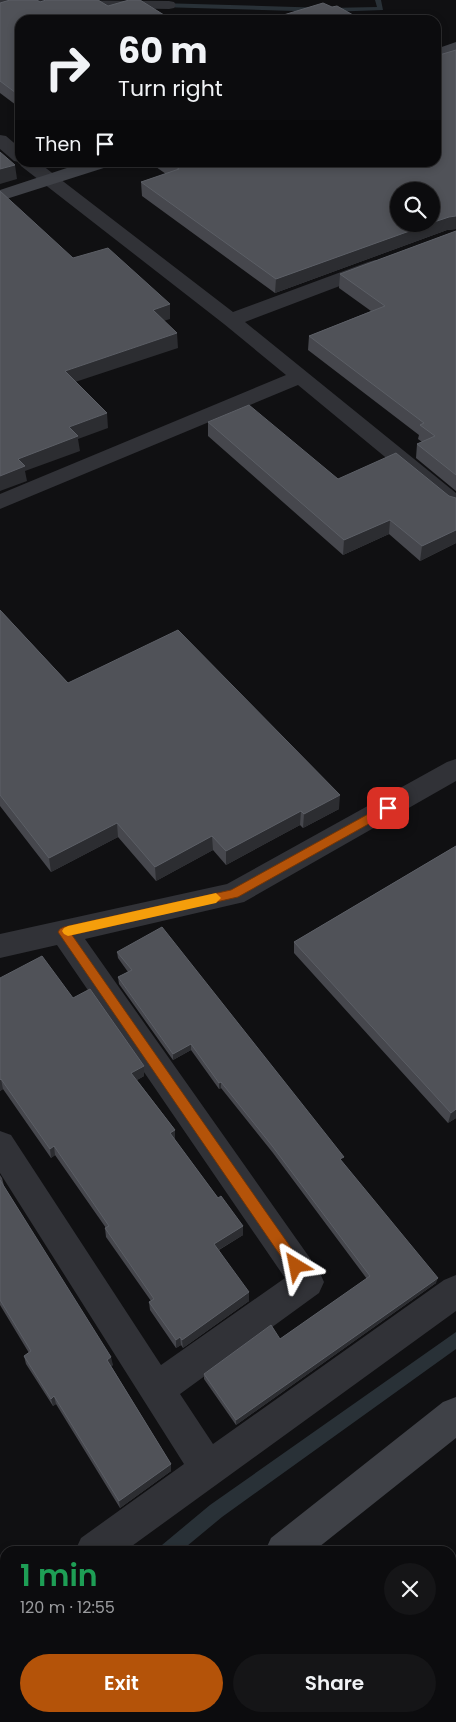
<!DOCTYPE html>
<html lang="en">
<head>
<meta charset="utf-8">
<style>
  :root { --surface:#0c0c0e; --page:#151517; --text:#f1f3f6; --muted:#9a9b9e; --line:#2c2c2e; --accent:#b45309 }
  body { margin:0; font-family:Poppins,sans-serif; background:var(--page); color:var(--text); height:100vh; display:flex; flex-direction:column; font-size:19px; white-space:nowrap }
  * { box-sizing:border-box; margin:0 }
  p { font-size:16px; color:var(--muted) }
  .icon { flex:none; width:28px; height:28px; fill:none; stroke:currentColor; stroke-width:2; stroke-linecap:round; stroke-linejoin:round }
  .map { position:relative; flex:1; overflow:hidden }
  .side { position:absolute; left:0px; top:1546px; width:456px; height:176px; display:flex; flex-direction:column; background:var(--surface); border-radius:15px 15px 0 0; box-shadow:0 2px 8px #0003,0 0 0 1px var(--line) }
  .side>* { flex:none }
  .top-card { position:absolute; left:15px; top:15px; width:426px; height:152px; border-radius:15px; box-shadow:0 2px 8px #0003,0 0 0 1px var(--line); background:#0c0c0e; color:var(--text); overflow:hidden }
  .fabs { position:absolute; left:390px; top:182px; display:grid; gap:10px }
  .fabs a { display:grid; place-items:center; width:50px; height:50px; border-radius:50%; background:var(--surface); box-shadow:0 2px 8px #0003,0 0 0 1px var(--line); font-size:25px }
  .pin { position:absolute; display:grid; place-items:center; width:42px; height:42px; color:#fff; margin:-21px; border-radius:10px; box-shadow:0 2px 8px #0006 }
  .me { position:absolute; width:55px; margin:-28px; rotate:325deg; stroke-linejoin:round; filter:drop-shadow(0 0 4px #0008) }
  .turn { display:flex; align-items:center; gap:18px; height:105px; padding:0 20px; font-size:22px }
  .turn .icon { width:65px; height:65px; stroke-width:2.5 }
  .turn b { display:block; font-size:35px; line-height:42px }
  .then { display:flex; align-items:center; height:48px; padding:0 20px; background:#0003; gap:10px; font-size:19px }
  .round { display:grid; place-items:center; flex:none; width:52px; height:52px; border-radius:26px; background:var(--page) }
  .headline { display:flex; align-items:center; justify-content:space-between; height:85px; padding:0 20px }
  h1 { font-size:30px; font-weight:600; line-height:38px; color:#1e9e55 }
  .primary-button { display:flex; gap:10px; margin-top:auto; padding:10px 20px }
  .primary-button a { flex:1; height:58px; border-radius:30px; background:var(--accent); color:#fff; font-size:20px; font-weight:600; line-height:58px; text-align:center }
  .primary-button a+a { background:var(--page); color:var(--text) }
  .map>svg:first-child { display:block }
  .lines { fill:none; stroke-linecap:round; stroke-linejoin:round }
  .stream { fill:#293137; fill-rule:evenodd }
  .street { fill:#313237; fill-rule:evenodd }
  .secondary { fill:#3f4147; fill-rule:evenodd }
  .wall { fill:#46474d }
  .shaded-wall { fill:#2c2d31 }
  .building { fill:#505258; stroke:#5c5f66 }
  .route { fill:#b45309; stroke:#753606 }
  .slow { fill:#f59e0b }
</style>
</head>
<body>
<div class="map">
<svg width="456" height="1722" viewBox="0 0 456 1722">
  <rect width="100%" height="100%" fill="#101012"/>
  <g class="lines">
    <!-- stream -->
    <path class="stream" d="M375,0H381L383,10L328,12L159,7L156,5L159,3L328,8L377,7Z
      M456,1332V1349L222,1517L181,1551H160L162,1545L210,1505Z
      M5,1679V1700L0,1702V1681Z"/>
    <!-- street -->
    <path class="street" d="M0,0L169,1L174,2L176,5L174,8L169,9L5,6L0,5Z
      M0,135L6,136L20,148V162H38L233,312L368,262L375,260L382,262L384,266L382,270L245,322L456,493V511L448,509L298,385L0,509V494L286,375L224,324L21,166L19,162L14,161L0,149Z
      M456,759V781L244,902L85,939L319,1271L324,1282L319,1293L180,1394L213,1444L444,1280L456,1275V1311L125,1551H75L81,1538L184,1464L0,1173V1131L11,1135L161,1365L285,1278L57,945L0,958V934L227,884L447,762Z
      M5,1595V1634L0,1636V1597Z"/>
    <!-- secondary -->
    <path class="secondary" d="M456,42V52L436,59V49Z
      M85,162H112L110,166L0,201V190Z
      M456,1397V1438L314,1551H265L271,1538L443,1402Z
      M51,1718H95L93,1722H49Z"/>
  </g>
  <!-- wall -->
  <path class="wall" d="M40,2L108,6L172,20H20V108L0,93V3Z
    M456,50V229L447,230L275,293L142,196L141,182L166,174L149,162H436Z
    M456,231V491L416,458L417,444L422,442L418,439L419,435L308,350L309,336L371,311L339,288L340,274Z
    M208,422L338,479L456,498V543L420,561L389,534L343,555L208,436Z
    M0,610L68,683L339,809L303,828L300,825L226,865L213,850L156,881L118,837L51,872L0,806Z
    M456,846V1118L448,1123L294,953V942Z
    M117,952L343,1163L436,1283L236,1425L204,1379V1374L280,1339L367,1279L273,1153L221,1088L219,1089L191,1050L173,1060L119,984L118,977L128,972L118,958Z
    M0,978L73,998L144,1076L137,1080L175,1130V1140L218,1198L243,1226V1235L219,1250L249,1301L183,1348L181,1345L176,1348L150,1310L149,1302L151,1301L106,1237L105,1228H106L55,1155L51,1158L3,1089L0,1091Z
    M0,1175L2,1178L4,1186L113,1365L111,1366L171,1464V1471L120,1508L56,1404L53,1406L26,1364L24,1356L29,1353L0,1305Z"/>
  <!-- shaded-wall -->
  <path class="shaded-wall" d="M15,165L17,179L0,184V169Z
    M456,216V229L447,230L275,293L276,279L429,224H431V223L449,217Z
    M170,304V319L154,324L153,310Z
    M177,333L178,348L66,385L65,371Z
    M107,413L108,428L78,439L80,451L25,471L27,481L0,491V476L18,459L69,427Z
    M390,520L389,534L343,555L344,540Z
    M456,530V543L420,561L422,546Z
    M340,795L339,809L303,828L304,814Z
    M301,811L300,825L226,865V851Z
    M117,823L118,837L51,872L49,858Z
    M212,836L213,850L156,881L155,867Z
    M191,1044V1050L173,1060V1054Z
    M144,1066V1076L132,1083L131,1073Z
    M1,1079L3,1089L0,1091V1080Z
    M221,1082V1088L219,1089V1083Z
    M456,1109V1118L448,1123L451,1113Z
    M175,1130V1140L171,1142L170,1133Z
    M54,1146L55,1155L51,1158L50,1149Z
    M243,1226V1235L215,1252L214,1244Z
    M438,1278L436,1283L236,1425V1420Z
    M249,1292V1301L183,1348L182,1340Z
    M180,1337L181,1345L176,1348V1340Z
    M111,1357L113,1365L109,1368L107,1360Z
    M54,1396L56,1404L53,1406L51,1399Z
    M171,1464V1471L120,1508L119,1501Z"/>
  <!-- building -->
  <path class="building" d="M10,0H37L40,2L46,0H98L108,6L129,0H140L172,20H20V96L0,81V3Z
    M323,3L332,7L337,6L362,20H267Z
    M456,50V216L449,217L431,223V191H399V224H429L276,279L141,182L179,169L169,162H436V56Z
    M0,152L15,165L0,169Z
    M0,191L73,258L108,248L170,304L153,310L177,333L65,371L107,413L69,427L78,436L18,459L25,466L0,476Z
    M456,231V475L417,444L435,436L420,425L424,423L309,336L385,306L340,274Z
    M249,405L338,479L396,453L449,496L456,498V530L422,546L390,520L344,540L208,422Z
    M0,610L68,683L178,630L340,795L304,814L301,811L226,851L212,836L155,867L117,823L49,858L0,795Z
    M456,846V1109L451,1113L294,942Z
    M162,927L344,1157L340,1159L438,1278L236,1420L204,1374L271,1325L280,1339L370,1276L273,1147L221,1082L219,1083L191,1044L173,1054L118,977L132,970L117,952Z
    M42,956L73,998L90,989L144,1066L131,1073L175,1130L170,1133L218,1198L221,1196L243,1226L214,1244L249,1292L182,1340L180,1337L176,1340L149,1302L154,1299L105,1228L109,1226L54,1146L50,1149L1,1079L0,1080V978Z
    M0,1180L111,1357L107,1360L171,1464L119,1501L54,1396L51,1399L24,1356L31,1351L0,1300Z"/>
  <!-- route -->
  <path class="route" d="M388,803L393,808L392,811L238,897L72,935L301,1262L303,1266L301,1271L296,1273L291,1271L58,932L60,929L64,927L231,890Z"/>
  <!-- slow -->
  <path class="slow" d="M216,893L221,898L216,903L68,936L64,934L62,931L64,928L68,926Z"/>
</svg>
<div class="fabs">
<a><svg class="icon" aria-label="search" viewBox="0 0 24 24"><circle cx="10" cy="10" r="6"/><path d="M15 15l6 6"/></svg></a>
</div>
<div class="pin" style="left:388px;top:808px;background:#d93025"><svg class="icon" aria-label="arrive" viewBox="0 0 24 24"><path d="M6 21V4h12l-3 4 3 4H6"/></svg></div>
<svg class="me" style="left:296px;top:1266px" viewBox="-20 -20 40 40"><path d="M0-17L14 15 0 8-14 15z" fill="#b45309" stroke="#fff" stroke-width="4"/></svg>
<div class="top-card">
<div class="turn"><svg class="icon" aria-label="right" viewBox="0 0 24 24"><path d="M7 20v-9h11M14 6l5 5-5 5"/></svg><div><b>60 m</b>Turn right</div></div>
<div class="then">Then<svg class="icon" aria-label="arrive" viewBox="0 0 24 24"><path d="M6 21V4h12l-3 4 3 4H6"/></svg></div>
</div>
<section class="side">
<div class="headline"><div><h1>1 min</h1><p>120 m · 12:55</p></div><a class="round"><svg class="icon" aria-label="close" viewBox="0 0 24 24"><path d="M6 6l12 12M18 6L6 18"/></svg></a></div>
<div class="primary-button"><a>Exit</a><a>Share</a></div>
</section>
</div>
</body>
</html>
